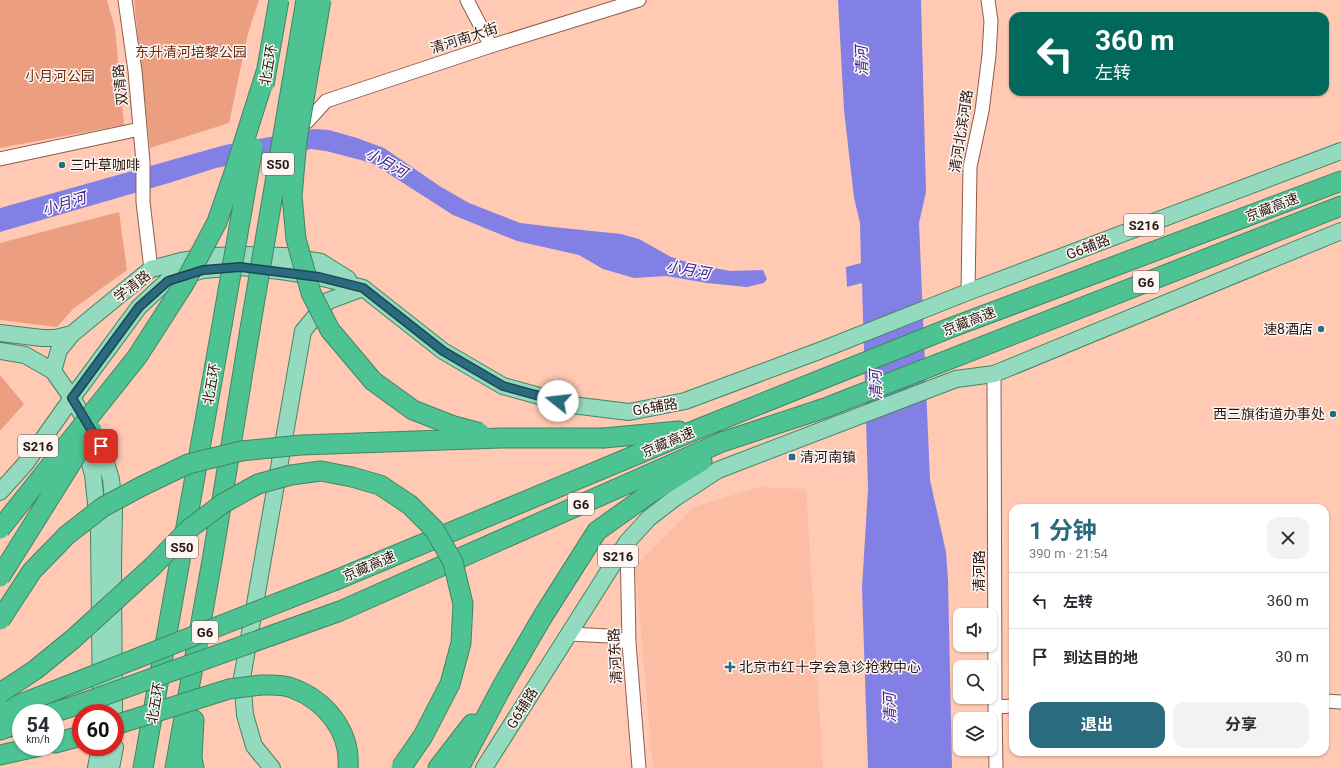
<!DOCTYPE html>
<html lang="zh">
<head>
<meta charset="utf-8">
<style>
  :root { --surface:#fff; --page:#f2f2f3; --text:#2b2b33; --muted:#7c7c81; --line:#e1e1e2; --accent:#2b6b7f }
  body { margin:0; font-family:Roboto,"Noto Sans SC",sans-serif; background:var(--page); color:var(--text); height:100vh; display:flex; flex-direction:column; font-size:15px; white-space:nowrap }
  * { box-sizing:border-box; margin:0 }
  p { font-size:13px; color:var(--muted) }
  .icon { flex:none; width:22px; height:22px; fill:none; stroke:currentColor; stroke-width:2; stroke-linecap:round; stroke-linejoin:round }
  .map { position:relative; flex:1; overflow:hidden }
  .side { position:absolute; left:1009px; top:504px; width:320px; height:252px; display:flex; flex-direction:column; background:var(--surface); border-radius:12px; box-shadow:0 1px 3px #0004 }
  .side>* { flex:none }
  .hud { position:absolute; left:1009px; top:12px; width:320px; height:84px; border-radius:12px; box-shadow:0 1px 3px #0004; background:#00695c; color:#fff; overflow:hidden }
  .tools { position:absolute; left:953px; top:608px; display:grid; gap:8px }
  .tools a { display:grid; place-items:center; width:44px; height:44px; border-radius:8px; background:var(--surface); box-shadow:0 1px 3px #0004; font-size:20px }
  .speed { position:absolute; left:12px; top:704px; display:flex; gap:8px; font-size:20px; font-weight:700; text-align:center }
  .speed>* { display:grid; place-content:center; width:52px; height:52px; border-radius:50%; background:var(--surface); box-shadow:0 1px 3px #0004; line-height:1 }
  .speed small { font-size:10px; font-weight:400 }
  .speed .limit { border:6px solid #d22; background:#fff; color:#111 }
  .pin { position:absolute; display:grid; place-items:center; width:34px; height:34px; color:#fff; margin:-17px; border-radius:8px; box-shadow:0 2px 6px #0006 }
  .me { position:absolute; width:44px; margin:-22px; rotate:286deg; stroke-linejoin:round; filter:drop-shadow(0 0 3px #0008) }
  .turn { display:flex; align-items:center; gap:14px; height:84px; padding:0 20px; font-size:18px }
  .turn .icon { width:52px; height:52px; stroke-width:2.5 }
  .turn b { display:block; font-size:28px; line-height:34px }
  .round { display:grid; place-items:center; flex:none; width:42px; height:42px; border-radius:12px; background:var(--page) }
  .summary { display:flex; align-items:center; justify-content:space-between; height:68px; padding:0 20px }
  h1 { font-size:24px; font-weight:700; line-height:30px; color:var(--accent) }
  .primary-button { display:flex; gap:8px; margin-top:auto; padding:8px 20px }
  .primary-button a { flex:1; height:46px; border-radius:12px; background:var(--accent); color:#fff; font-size:16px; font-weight:700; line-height:46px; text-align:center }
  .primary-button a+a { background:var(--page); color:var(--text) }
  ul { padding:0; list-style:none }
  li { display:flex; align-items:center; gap:12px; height:56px; padding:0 20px; border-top:1px solid var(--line) }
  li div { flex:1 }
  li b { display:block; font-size:15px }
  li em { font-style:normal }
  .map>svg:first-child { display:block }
  .built { fill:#fbbea5 }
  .green { fill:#eb9f80 }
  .water { fill:#8380e5 }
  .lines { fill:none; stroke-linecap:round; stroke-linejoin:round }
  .minor-casing { stroke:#8e5e4b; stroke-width:15 }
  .major-casing { stroke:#418664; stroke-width:18 }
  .highway-casing { stroke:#418664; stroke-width:21 }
  .minor { stroke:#fff; stroke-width:13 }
  .major { stroke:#94dabe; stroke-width:16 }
  .highway { stroke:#4dc292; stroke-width:19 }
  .highway-bridge-casing { stroke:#418664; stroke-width:21; stroke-linecap:butt }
  .highway-bridge { stroke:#4dc292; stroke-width:19 }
  .route-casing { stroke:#1c4653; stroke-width:10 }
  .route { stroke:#2b6b7f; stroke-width:7 }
  .poi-dot { fill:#2b6b7f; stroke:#fcf6f4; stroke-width:1.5 }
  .labels { text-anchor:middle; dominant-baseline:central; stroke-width:3; stroke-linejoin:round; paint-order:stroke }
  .shield { fill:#fcf6f4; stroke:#6a5b54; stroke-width:1 }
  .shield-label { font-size:13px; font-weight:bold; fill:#2b1810 }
  .street-label { font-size:14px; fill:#2b1810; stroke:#fcf6f4 }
  .park-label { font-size:14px; fill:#702b08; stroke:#fcf6f4 }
  .poi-label { font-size:14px; fill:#2b1810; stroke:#fcf6f4; text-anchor:start }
  .water-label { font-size:15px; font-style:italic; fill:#3b2299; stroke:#fcf6f4 }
</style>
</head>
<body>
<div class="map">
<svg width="1341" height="768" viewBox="0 0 1341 768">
  <rect width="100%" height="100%" fill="#ffc9b3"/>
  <!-- built -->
  <path class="built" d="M759,487L806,489L823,768H653L635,566L694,507Z"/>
  <!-- green -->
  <path class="green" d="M0,0H107L115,29L124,125L0,148Z
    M134,0H259L248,33L229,123L150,148Z
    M119,212L127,270L73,309L57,327L0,320V243Z
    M0,375L24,404L0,431Z"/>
  <!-- water -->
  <path class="water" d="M838,0H921L926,192L919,223L930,480L946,552L948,580L952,768H868L862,588L868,489L862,283L847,287L846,267L861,263L860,223L854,198L844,110Z
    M314,129L329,130L357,138L384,148L441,187L469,203L520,223L553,227L621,234L639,239L671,257L696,265L731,271L763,270L767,279L764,283L747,287L707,283L666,276L634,278L603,269L579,255L517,241L453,215L372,163L326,151L311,149L216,168L169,183L0,232V208L225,145Z"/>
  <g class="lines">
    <!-- minor casing -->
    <g class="minor-casing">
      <path id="minor" d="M125,0L135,71L143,162V202L151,269
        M467,0L491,46
        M307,122L326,101L491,46L639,0
        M0,159L140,129
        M968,292L970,167L982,111L989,55L991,21L988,0
        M994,374L995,707L996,768
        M627,542L629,643L639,768
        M569,634L609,636L629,643
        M1325,701L1341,702
        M995,707L1013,706"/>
    </g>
    <!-- major casing -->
    <g class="major-casing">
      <path id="major" d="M0,333L42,338H55L72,334L151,269L181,261L213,256L243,255L285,256L321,262L348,279
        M0,351L25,355L53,371L72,398L101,446L111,479L114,510L113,566L114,713
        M53,371L59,350L72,334
        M82,434L93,475L99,532L101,713
        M0,492L26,463L72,398L139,307L167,281L203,270L240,267L281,271L319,277L363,288L443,351L503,386L572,405L629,412L685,401L819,351L968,292L1341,151
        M96,768L100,747
        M111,768L115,747
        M272,768L254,746L245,715L242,678L303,331L328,301L363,288
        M484,768L627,542L649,518L675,498L718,470L956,379L994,374L1341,231"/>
    </g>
    <!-- highway casing -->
    <g class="highway-casing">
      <path id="highway" d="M604,438L679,431
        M336,580L698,429L950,328L1341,181
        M340,611L722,442L825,408L1341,206
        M261,685C270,685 283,684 292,688C325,700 351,731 348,768
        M0,712L74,683
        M52,713L80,704
        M0,730L21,723
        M55,743L81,736
        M0,755L36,747
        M143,768L222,325
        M175,768L213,555L250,329
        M194,768L192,758L194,720
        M438,768L472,724
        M459,768L504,683L543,616L597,531L649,494L702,461"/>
    </g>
    <!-- minor -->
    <use href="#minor" class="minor"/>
    <!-- major -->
    <use href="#major" class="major"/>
    <!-- highway -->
    <use href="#highway" class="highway"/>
    <!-- highway-bridge casing -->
    <g class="highway-bridge-casing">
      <path id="highway-bridge" d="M321,0L297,140L292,196L296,239L311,293L330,330L373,381L413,410L454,426L480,433
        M264,85L279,0
        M222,325L253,147
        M250,329L306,0
        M0,529L137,357L184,284L217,222L235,170L266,72
        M0,577L92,430
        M0,620L32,571L67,535L103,507L142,486L188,464L241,451L301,445L501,438H604
        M74,683L336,580
        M0,693L35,670L73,639L152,567L189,529L222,504L258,484L291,475L321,471L352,477L380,485L410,505L434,529L453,562L463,604L461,643L450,684L423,736L401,768
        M80,704L340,611
        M115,725L229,689L261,685"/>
    </g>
    <!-- highway-bridge -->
    <use href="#highway-bridge" class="highway-bridge"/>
  </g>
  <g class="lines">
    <!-- route casing -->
    <g class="route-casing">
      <path id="route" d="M101,446L72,398L139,307L168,281L203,270L240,267L319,277L363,288L443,351L503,386L558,401"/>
    </g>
    <!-- route -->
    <use href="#route" class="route"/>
  </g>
  <!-- markers -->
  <g class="poi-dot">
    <circle cx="62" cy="165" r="4"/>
    <circle cx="1321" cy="329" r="4"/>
    <circle cx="1333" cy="414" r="4"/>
    <rect x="788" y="453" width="8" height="8" rx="2"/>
    <path d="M728 661h4v4h4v4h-4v4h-4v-4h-4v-4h4z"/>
  </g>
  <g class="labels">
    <!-- shield labels -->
    <g class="shield">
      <rect x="262" y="153" width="32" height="22" rx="3"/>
      <rect x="1124" y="214" width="40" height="22" rx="3"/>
      <rect x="1133" y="271" width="26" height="22" rx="3"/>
      <rect x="18" y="435" width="40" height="22" rx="3"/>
      <rect x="568" y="493" width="26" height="22" rx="3"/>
      <rect x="166" y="536" width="32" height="22" rx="3"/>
      <rect x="598" y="545" width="40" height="22" rx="3"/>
      <rect x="192" y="621" width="26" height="22" rx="3"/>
    </g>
    <g class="shield-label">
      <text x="278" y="164">S50</text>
      <text x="1144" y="225">S216</text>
      <text x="1146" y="282">G6</text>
      <text x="38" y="446">S216</text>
      <text x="581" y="504">G6</text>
      <text x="182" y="547">S50</text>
      <text x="618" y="556">S216</text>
      <text x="205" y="632">G6</text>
    </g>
    <!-- street labels -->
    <g class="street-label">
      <text transform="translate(464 38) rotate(-18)">清河南大街</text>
      <text transform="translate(268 65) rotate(-80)">北五环</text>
      <text transform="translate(120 85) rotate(-96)">双清路</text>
      <text transform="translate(961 131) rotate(-81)">清河北滨河路</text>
      <text transform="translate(1272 207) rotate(-21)">京藏高速</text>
      <text transform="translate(1088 247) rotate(-21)">G6辅路</text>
      <text transform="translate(132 286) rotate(-38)">学清路</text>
      <text transform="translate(969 321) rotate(-21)">京藏高速</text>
      <text transform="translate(211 384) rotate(-80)">北五环</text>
      <text transform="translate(655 407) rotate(-10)">G6辅路</text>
      <text transform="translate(668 442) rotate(-23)">京藏高速</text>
      <text transform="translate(369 566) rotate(-23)">京藏高速</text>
      <text transform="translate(979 571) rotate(-90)">清河路</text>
      <text transform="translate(615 656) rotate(-93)">清河东路</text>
      <text transform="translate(155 703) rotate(-80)">北五环</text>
      <text transform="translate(522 708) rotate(-58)">G6辅路</text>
    </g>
    <!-- park labels -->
    <g class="park-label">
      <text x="191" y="52">东升清河培黎公园</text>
      <text x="60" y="76">小月河公园</text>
    </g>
    <!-- poi labels -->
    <g class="poi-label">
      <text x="70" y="165">三叶草咖啡</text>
      <text x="1313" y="329" text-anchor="end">速8酒店</text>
      <text x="1325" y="414" text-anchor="end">西三旗街道办事处</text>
      <text x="800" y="457">清河南镇</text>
      <text x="739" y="667">北京市红十字会急诊抢救中心</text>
    </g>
    <!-- water labels -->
    <g class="water-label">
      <text transform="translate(862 61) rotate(-92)">清河</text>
      <text transform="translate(386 163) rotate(29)">小月河</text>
      <text transform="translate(64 204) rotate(-17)">小月河</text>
      <text transform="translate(688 270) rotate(10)">小月河</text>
      <text transform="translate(876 385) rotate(-92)">清河</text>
      <text transform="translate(890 708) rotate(-92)">清河</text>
    </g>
  </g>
</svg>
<div class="tools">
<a><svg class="icon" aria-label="sound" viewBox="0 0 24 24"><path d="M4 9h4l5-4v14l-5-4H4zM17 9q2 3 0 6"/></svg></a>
<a><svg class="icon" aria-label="search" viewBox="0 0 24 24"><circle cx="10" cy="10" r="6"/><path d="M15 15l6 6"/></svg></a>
<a><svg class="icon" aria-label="layers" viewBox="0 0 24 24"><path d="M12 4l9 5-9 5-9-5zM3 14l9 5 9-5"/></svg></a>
</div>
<div class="speed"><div>54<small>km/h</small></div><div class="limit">60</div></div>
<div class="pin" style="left:101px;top:446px;background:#d93025"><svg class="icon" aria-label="arrive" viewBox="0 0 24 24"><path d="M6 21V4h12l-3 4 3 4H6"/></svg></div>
<svg class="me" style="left:558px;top:401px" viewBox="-20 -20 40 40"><circle r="19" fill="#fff"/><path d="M0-13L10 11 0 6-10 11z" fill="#2b6b7f"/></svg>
<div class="hud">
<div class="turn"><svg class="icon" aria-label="left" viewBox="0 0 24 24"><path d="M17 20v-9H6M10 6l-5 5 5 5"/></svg><div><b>360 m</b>左转</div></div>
</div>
<section class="side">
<div class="summary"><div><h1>1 分钟</h1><p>390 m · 21:54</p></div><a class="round"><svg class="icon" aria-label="close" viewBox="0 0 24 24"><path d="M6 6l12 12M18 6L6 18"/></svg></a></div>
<ul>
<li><svg class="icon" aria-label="left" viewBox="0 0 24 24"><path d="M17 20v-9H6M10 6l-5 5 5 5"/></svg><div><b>左转</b></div><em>360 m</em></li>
<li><svg class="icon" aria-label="arrive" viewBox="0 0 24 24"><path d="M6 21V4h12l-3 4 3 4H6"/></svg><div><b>到达目的地</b></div><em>30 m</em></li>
</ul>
<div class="primary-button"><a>退出</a><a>分享</a></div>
</section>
</div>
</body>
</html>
